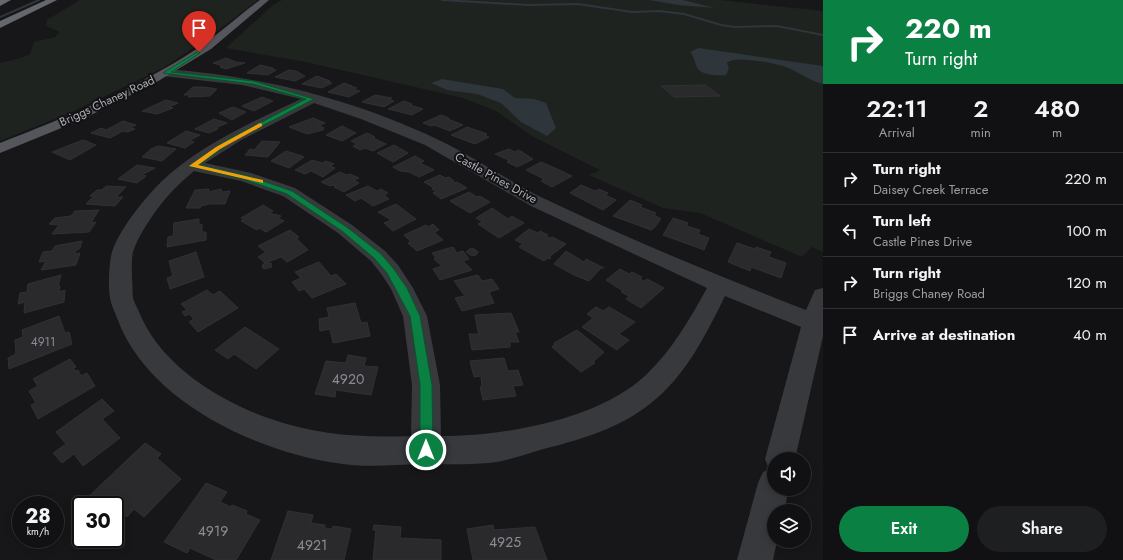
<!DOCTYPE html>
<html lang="en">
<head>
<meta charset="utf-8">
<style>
  :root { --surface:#111113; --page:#1e1f21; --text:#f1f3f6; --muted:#9c9da0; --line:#303133; --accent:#0b8043 }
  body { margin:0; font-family:Jost,sans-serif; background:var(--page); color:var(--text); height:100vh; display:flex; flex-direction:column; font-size:15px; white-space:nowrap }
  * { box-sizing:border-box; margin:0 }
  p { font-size:13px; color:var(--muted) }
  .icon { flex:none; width:22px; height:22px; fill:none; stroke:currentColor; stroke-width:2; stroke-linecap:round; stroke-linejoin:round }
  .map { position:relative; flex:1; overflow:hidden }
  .sheet { display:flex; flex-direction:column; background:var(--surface); width:300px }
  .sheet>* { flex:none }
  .banner { background:#0b8043; color:#fff; overflow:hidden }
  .controls { position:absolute; left:767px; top:452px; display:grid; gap:8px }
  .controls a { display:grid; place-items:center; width:44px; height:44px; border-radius:50%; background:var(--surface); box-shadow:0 2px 10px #0003,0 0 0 1px var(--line); font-size:20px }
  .speed { position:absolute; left:12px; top:496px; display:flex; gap:8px; font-size:20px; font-weight:700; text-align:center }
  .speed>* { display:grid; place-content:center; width:52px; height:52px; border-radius:50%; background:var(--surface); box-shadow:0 2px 10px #0003,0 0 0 1px var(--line); line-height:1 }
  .speed small { font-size:10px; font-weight:400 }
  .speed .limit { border:2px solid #111; border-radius:6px; background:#fff; color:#111 }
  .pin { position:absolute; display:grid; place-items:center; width:34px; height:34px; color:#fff; margin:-41px -17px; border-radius:50% 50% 50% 0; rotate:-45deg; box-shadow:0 0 4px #0007 }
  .pin .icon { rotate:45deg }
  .me { position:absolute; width:44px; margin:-22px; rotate:0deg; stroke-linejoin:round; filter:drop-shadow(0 0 3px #0008) }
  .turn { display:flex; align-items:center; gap:14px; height:84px; padding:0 16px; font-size:18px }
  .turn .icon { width:52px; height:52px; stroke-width:2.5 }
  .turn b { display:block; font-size:28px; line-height:34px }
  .eta { display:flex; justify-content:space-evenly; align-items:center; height:68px; text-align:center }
  .eta b { font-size:24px; font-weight:600; line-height:28px }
  .button { display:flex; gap:8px; margin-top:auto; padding:8px 16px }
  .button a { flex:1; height:46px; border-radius:24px; background:var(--accent); color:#fff; font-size:16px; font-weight:600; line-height:46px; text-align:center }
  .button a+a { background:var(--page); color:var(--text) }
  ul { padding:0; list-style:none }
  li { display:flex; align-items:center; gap:12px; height:52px; padding:0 16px; border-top:1px solid var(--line) }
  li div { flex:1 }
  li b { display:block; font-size:15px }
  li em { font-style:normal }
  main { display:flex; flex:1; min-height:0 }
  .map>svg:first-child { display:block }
  .green { fill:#1e231f }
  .water { fill:#2e353b }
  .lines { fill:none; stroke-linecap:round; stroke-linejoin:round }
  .stream { stroke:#2e353b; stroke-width:2 }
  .building { fill:#2a2a2d; stroke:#313135 }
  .minor { fill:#38393d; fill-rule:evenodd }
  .major { fill:#55565c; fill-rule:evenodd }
  .highway { fill:#65676e; fill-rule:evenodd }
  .route { fill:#0b8043; stroke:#07532c }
  .slow { fill:#f59e0b }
  .labels { text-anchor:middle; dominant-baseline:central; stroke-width:4; stroke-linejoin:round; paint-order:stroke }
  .far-street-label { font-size:12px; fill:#abaeb7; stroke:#121214 }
  .number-label { font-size:12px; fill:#8a8c94 }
  .near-number-label { font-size:14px; fill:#8a8c94 }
</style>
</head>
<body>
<main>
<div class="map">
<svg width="823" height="560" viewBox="0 0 823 560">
  <rect width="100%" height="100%" fill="#171719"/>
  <!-- green -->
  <path class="green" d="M80,0H258L208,38L163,68L72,112L0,141V63L21,58L30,54L34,42L55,37L60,32L46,26L47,20Z
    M282,0H720L823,11V252L812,247L802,257L700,213L663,208L589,175L600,170L532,136L496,111L463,98L306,62L226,48L273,5Z"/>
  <!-- water -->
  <path class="water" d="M649,0H683L715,8L678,5Z
    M699,48L823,66V84C809,81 799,72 786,67C774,63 761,61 748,60C741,60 733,58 727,63L729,69L726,75C719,76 702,75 698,69C694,64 696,59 690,52Z
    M442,79L503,89L515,98L534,99L546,103L556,128L547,136L521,122L501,103L477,94L447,90L431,83Z"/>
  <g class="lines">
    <!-- stream -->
    <path class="stream" d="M442,0L529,5L578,4L632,12L659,11L684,14L721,25L735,27L777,26L823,35
      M0,17L39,0"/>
  </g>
  <!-- building -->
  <path class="building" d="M226,58L236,62L245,63L226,69L220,67L223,66L213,63Z
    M260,65L273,68L271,69L276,70L268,75L247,73Z
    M289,70L296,71L305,76L295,81L275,77Z
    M317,76L330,81L327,82L332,83L322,88L302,84Z
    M344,83L352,86H350L357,88L354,90L360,91L349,97L328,92Z
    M705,85L720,96L674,97L661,86Z
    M193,87H203L217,89L210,96L188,97L190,95H184Z
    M375,95L392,98L389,100L394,101L384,107L362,102Z
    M262,97L273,101L254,111L242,106Z
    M166,100L178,103L169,107L173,108L157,114L142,111Z
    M404,101L412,104L410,105L423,109L412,115L388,109Z
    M233,107L246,112L232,120L219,113Z
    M441,115L449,118L448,119L463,125L450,131L434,125L431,126L423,123Z
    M313,118L325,123L319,126L324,128L323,130L307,134L289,127Z
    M214,119L227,123L215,128L218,129L209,133L195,129Z
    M123,121L136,125L130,128L135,129L128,132L123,131L110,138L91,133L101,128L106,130Z
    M342,126L356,133L342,141L326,135Z
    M467,127L487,134L484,135L489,137L475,144L451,135Z
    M186,131L200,135L189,141L194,142L185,148L167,143Z
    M367,133L375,137L373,138L386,144L373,151L365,148L360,150L353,146L357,144L351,141Z
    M83,140L96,145L70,160L52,152Z
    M262,141L280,142L268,157L245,155L250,149L254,150Z
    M394,145L408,153L393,162L377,153Z
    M158,146L176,149L162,161L142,157L151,149Z
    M509,149L515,152L519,150L533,159L517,167L507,162L510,161L495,154Z
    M286,151L302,156L304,157L289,168L271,161Z
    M415,156L424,161L420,163L434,170L419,177L409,172L400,171L393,167Z
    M312,160L322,163L326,161L334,164L330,166L335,168L323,177L311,171L305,174L295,170Z
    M541,162L555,168L572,176L552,187L541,181L544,179L526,170Z
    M137,165L155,168L142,175L146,176L137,183L118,179Z
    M340,172L347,175L350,174L359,178L354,180L359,183L344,192L334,187L336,186L333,185L330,186L321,182Z
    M440,175L445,178L449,177L454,181H452L454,183L457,182L467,188L441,199L433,193L436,192L432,189L434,188L424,182Z
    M581,185L595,191L599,189L608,193L605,195L616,200L603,210L570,193Z
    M106,186L126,187L116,197H123L115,206L86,204L94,196H90L97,190H102Z
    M368,186L377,191L381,189L388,193L384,195L389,199L373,206L361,198L355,201L346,195Z
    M209,189L208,192L221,189L222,192L230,191L225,204H209L201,206L200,208H186L195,190Z
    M469,192L477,197L480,196L490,202L470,213L450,201Z
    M630,200L642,205L640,207L656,213L654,215L661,219L655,227L651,230L613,216Z
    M396,204L416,219L393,231L384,223L391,220L378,212Z
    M263,205L273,211L269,213L281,216L278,218L284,221L266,232L259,228L257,230L241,221L244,220L241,218Z
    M492,208L508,219L512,216L524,223L499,238L478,224L483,222L476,218Z
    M99,210L91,223L96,222L89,232L52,234L59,225L49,224L55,218L71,216L75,211Z
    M673,218L688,223L687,226L700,230L698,234L709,238L704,250L663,235Z
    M199,219V225L202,224V232H206V240L167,247L168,237L173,236L174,223Z
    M433,224L439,230L434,232L443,240L417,251L408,243L411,242L404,235L426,225L428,227Z
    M529,229L538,233L540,231L548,235L546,237L550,238L552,237L566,244L549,257L551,258L550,259L548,258L544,261L519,247L523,244L515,240Z
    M290,230L299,237L296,238L308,250L287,262L281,257L265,263L258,257L266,252L258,246Z
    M82,241L80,248L75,252V254L80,253L76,265L41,270L46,261L39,262L43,252L52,251L55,246Z
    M737,243L755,249L756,247L771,252L769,257L786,263L781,278L751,267L750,271L728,262Z
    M453,247L457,253L463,251L469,259L463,261L472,270L440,280L433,269L442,266L434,259L436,258L432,253Z
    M471,248L476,250L478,252L476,255L472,256L466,252Z
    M566,251L584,262L586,259L604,268H601L589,281L574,275L554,264Z
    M196,252L204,277L170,289L167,278L173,276L169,261Z
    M319,262L331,276L336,274L346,284L312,298L304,289L299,291L292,282L301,278L295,272Z
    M267,263H271L272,267L264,269L262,267L263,264Z
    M620,269L629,274L632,272L642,277L640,279L644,281L647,279L664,288L641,308L626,299L629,296L621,292L623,291L606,280Z
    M61,275L58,286H60L59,292L65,290L64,302L24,313L25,302L18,304L20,293L27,292L28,284Z
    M478,275L482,281L492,279L499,289L489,292L494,303L462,311L455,298L465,296L454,281Z
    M207,290L213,295L220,291L238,308L198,332L189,322L194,319L189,314L185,316L182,312L187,310L181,304Z
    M355,303L361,323L367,322L370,336L333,343L330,329L320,331L319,319L329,317L327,308Z
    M596,307L603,311L609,307L635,322L619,334L629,340L617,350L582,327L593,318L587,314Z
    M511,313L519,332H515L519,342H510V347L472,350L469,334H480L478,332L475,315Z
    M59,316L65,333L69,332L72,344L9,369L8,358L16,354L15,340L23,337L22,330Z
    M245,327L279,349L256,369L234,354L228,359L215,350Z
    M577,330L604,352L593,362L595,363L581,372L552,347L555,344L554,343Z
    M348,355L366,358L364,366L378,367L371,395L336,390L335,397L315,394L326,361L346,363Z
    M504,358L508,371L518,370L523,385L513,386L516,396L483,400L480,387H482L481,376L474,377L470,361Z
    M70,359L76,367L73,368L76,371L78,370L81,376L87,373L95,386L38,419L31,405L36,403L29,391L38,386L33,379Z
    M102,399L114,411L102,419L120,438L83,466L74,454L62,463L53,453L66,444L56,432Z
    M145,443L161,454L157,458L181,479L144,517L134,509L127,517L115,505L108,502L105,505H93L86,499Z
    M206,483L227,492L220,502L231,507L232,505L247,511L246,514L260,520L236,560H216L190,548L187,553L164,542Z
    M288,511L313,515L311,523L325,525V528L332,529L333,526L351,529L344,560H271Z
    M374,525L401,527L400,538L441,540V560H373L376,530H373Z
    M493,525L494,530L535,527L547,560H473L467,529Z"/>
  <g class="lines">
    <!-- minor -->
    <path class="minor" d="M166,69C263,76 361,101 449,145C482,162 512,183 545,199C631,240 718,276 806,310L815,290L823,288V336L795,459H774V489H789L784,511H774V541H777L773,560H737L758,483L763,472L769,469L765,459L801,327L725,296C706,334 686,376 651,403C619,429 579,440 540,450C523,455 507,461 489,463C466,465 443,464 421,464C393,465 364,468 336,463C255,451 147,401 117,318C115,312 111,305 110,298C108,287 109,268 111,256C116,233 144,199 161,182C200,145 252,122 301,99L242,85L162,76L160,73L162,70ZM314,103L361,119L425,145L531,206L707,288C690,319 672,350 646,375C598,420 504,436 441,436L440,385L427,316L413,288L398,265L385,251L352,225L295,188L251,173L205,163L243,139ZM194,171L241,181L283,196L338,233L371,261L382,275L391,289L403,316L412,385L411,436C362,438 315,435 268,418C217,400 160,364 139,312C137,307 134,302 133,298C132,292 133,285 132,279C132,270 131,261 133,252C137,239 145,227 153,215C165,198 178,184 194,171Z"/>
    <!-- major -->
    <path class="major" d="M260,0H269L211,49L155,83L81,120L0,153V143C67,117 135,89 195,50C218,35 238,16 260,0Z"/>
    <!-- highway -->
    <path class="highway" d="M0,0H11L0,6Z
      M46,0H57L0,28V21Z"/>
  </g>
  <!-- route -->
  <path class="route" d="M199,51L200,53L171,72L253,81L314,99L231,142L199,165L248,176L292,191L348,228L381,254L393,268L407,288L420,316L432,385L433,450L431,454L426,456L422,454L420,450V385L410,316L387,273L374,258L342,231L287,194L243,179L189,166L227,140L306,99L253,84L163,73Z"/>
  <!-- slow -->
  <path class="slow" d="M260,123L262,124V126L220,149L198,165L263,180V183L189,166L216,147Z"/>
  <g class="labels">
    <!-- far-street labels -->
    <g class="far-street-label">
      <text transform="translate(107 101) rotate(-25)">Briggs Chaney Road</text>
      <text transform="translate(496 178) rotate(29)">Castle Pines Drive</text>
    </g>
    <!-- number labels -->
    <g class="number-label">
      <text x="43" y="342">4911</text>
    </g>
    <!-- near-number labels -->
    <g class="near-number-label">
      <text x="348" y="379">4920</text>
      <text x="213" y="531">4919</text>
      <text x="505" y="542">4925</text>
      <text x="312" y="545">4921</text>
    </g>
  </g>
</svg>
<div class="controls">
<a><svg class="icon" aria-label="sound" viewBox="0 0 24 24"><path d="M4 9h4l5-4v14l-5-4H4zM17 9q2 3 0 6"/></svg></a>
<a><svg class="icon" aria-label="layers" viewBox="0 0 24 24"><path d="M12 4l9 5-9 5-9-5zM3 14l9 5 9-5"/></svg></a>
</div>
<div class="speed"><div>28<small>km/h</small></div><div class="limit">30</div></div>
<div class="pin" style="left:199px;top:52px;background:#d93025"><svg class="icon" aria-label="arrive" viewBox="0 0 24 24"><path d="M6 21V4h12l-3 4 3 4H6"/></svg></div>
<svg class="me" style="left:426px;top:450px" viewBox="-20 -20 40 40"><circle r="17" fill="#0b8043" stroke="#fff" stroke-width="3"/><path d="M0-11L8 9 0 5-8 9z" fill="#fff"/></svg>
</div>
<section class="sheet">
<div class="banner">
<div class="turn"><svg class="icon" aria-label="right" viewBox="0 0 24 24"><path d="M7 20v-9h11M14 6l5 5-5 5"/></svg><div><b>220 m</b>Turn right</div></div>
</div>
<div class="eta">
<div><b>22:11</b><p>Arrival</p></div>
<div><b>2</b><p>min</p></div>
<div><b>480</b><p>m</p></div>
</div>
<ul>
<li><svg class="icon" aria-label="right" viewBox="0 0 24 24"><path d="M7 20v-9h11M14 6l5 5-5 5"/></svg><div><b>Turn right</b><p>Daisey Creek Terrace</p></div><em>220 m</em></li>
<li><svg class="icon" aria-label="left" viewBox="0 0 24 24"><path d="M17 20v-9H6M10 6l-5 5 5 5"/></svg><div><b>Turn left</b><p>Castle Pines Drive</p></div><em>100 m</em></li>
<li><svg class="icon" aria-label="right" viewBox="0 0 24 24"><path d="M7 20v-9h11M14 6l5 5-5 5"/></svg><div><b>Turn right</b><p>Briggs Chaney Road</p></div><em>120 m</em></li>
<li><svg class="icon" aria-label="arrive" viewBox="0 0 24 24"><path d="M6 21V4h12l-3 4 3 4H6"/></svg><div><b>Arrive at destination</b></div><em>40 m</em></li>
</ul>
<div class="button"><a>Exit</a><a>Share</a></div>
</section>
</main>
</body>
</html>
